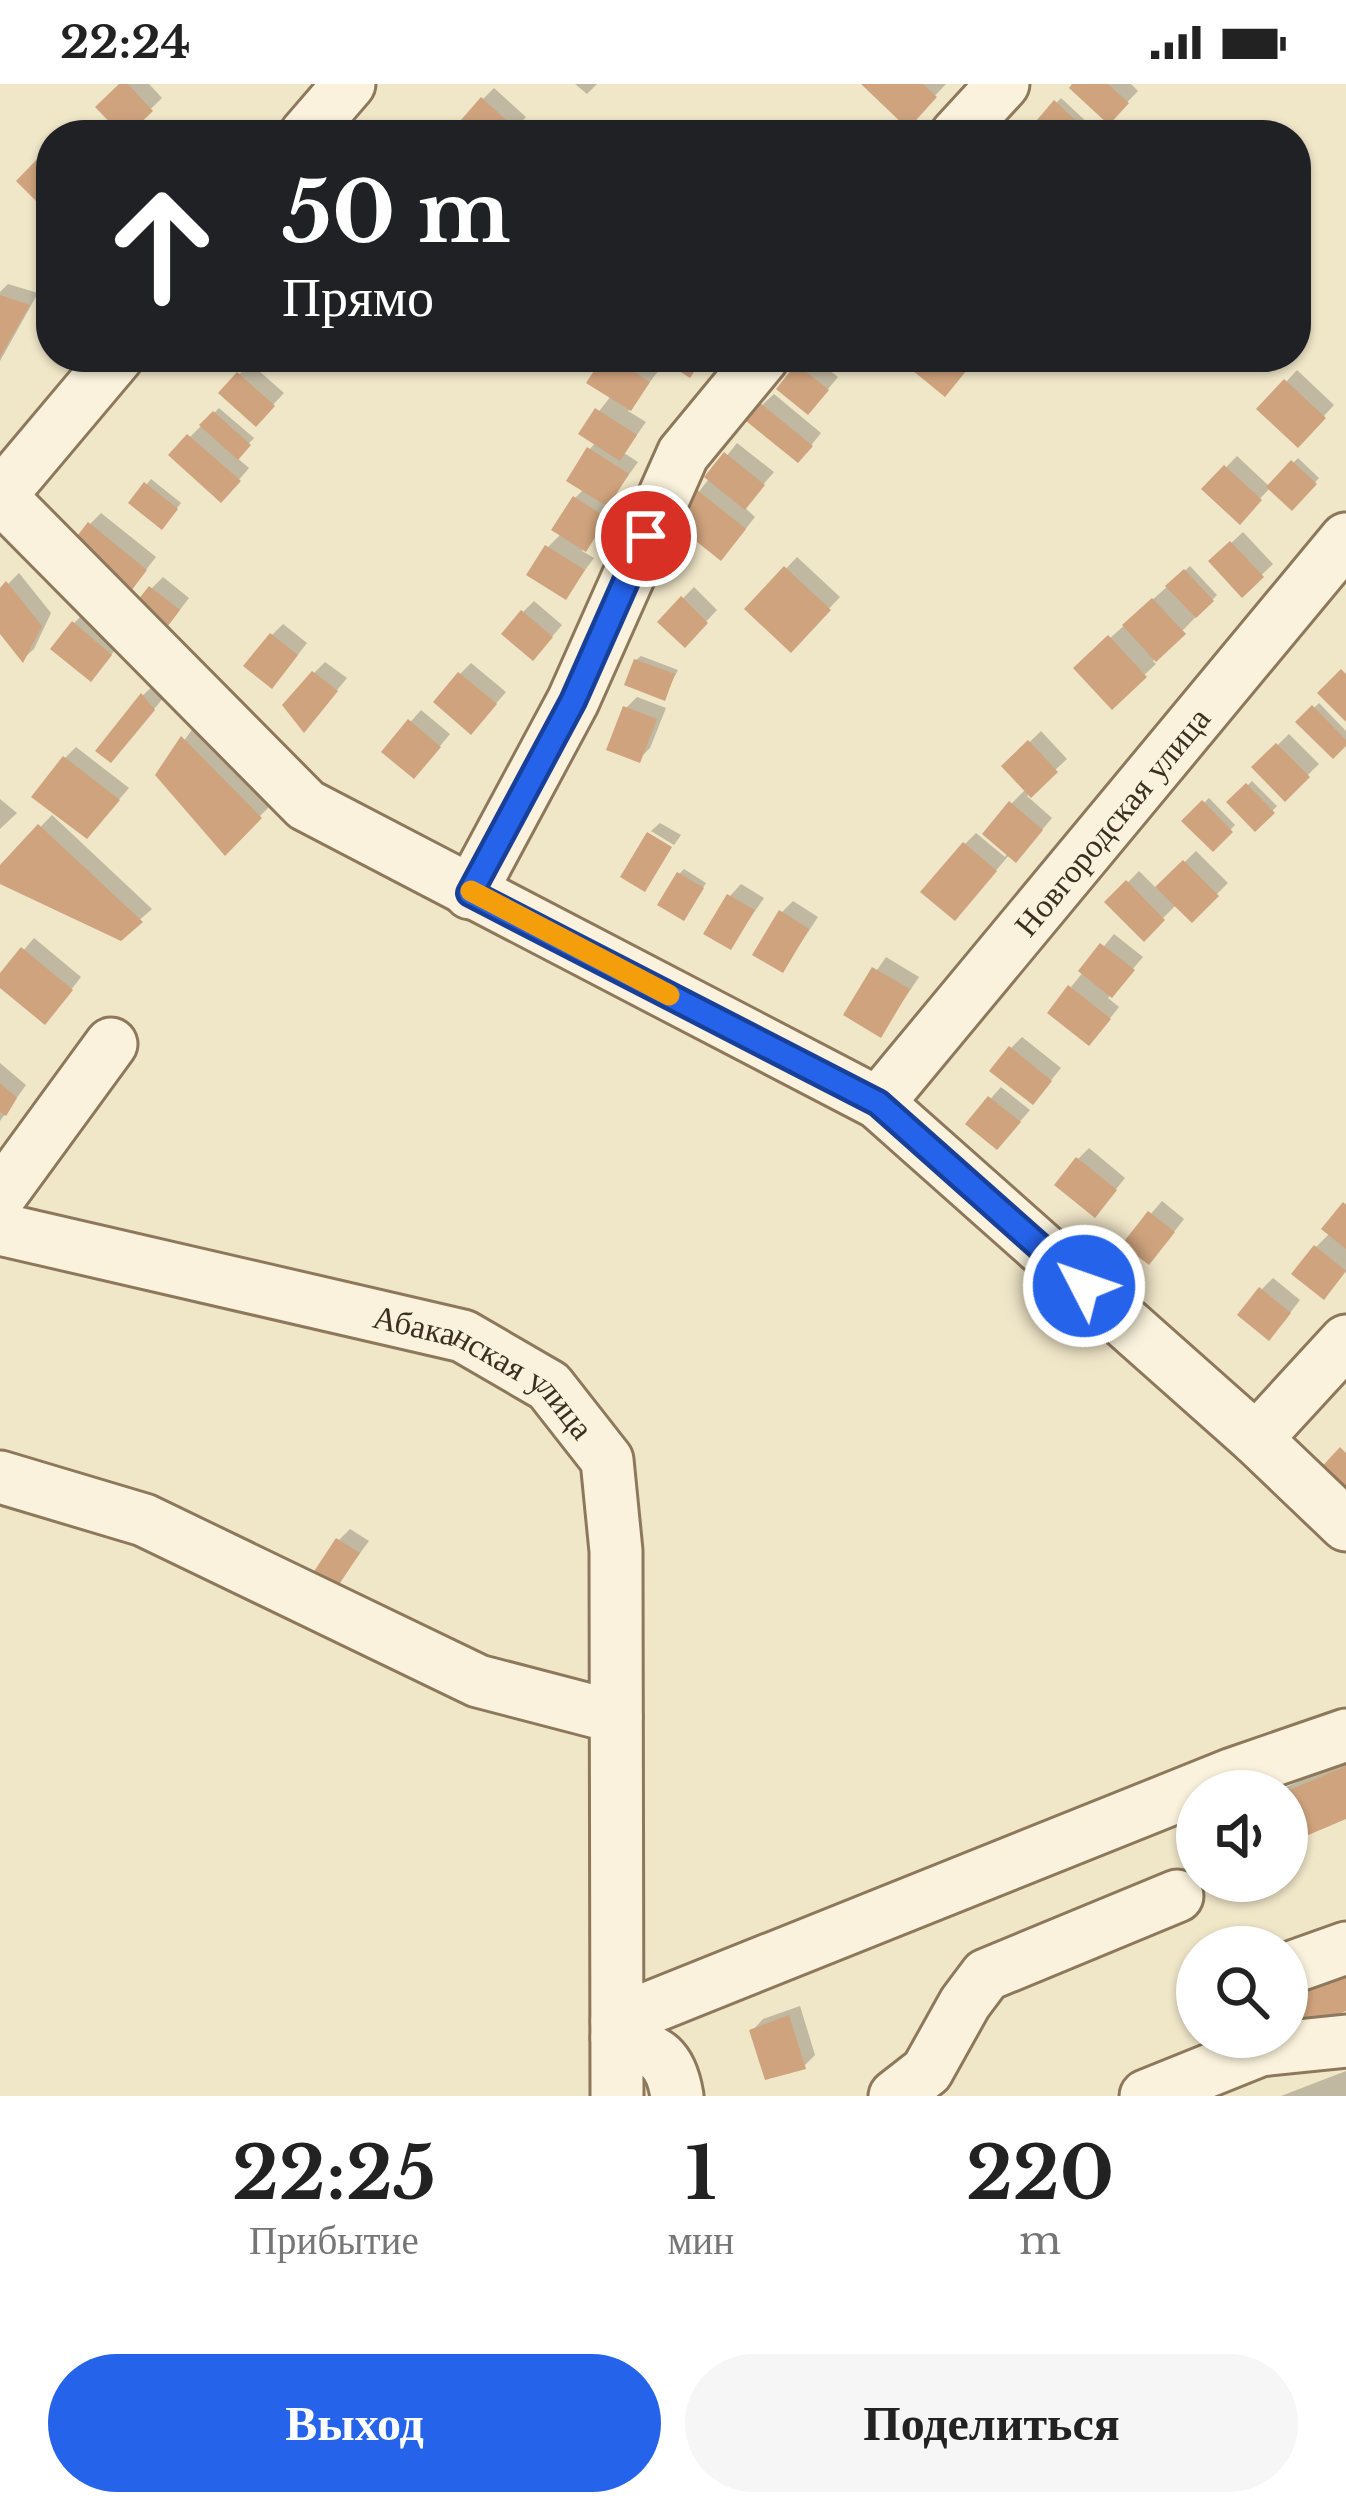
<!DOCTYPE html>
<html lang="ru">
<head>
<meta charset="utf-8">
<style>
  :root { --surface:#fff; --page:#f6f6f6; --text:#222; --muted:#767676; --accent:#2563eb }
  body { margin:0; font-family:"Libre Baskerville",serif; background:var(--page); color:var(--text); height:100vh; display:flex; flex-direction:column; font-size:45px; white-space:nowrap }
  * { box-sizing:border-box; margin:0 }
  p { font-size:39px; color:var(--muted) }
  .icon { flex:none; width:66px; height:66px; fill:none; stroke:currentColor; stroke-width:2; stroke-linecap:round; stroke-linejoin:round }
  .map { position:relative; height:2012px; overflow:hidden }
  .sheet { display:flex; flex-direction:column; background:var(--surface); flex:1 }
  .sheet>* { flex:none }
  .top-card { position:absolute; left:36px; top:36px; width:1275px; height:252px; border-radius:48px; box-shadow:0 3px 9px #0004; background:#202124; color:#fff; overflow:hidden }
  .fabs { position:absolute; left:1176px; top:1686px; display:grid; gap:24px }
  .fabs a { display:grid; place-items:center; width:132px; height:132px; border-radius:50%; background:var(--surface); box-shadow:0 3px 9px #0004; font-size:60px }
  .pin { position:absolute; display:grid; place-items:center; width:102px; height:102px; color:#fff; margin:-51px; border:6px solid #fff; border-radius:50%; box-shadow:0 3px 12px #0007 }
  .me { position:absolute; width:132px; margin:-66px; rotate:311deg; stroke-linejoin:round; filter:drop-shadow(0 0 9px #0008) }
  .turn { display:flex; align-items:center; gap:42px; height:252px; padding:0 48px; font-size:54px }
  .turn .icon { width:156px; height:156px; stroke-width:2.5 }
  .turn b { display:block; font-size:84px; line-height:102px }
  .eta { display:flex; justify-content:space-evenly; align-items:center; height:204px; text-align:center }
  .eta b { font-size:72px; font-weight:700; line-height:84px }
  .button { display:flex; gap:24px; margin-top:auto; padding:24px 48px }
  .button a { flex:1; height:138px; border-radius:72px; background:var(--accent); color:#fff; font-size:48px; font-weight:700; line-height:138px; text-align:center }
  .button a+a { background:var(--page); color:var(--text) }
  .status { display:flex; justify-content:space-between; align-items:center; height:84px; padding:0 60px; background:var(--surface); direction:ltr }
  .status svg { height:33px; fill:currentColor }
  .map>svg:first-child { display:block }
  .shadow { fill:#0003 }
  .building { fill:#cfa37d }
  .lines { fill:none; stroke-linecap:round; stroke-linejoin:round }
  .minor-casing { stroke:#8d785c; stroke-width:57 }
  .minor { stroke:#faf2dc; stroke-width:51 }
  .route-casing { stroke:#184099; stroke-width:30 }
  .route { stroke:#2563eb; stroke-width:21 }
  .slow { stroke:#f59e0b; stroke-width:21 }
  .labels { text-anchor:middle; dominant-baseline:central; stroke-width:9; stroke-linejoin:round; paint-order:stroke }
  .street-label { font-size:33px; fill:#3d2f20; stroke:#f7efd8 }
</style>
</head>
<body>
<div class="status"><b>22:24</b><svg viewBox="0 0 49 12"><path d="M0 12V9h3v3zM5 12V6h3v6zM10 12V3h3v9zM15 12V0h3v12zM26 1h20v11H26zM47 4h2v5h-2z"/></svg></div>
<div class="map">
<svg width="1346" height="2012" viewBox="0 0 1346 2012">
  <rect width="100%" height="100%" fill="#f0e6c8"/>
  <!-- shadow -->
  <path class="shadow" d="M123,0H149L162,14L125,50Z
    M575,0H597L587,10Z
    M865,0H946L908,40Z
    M1076,0H1131L1138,7L1109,37Z
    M494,4L526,33L510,51H483V15Z
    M1061,14L1089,40L1079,51H1057L1041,35Z
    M1032,39L1045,51H1020Z
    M8,200L38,209L0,277V208Z
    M606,273H639L659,286L628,327L646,338L624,369L638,378L610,417L616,422L582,467L594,474L565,513L548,463L562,449L575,414L584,405L590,365L596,358L582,349L611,312Z
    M807,273H812L838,293L819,316L798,282Z
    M250,279L284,309L256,339L222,309Z
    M1297,286L1334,321L1298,360L1261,325Z
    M774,310L821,349L809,364L762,321Z
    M219,324L254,354L236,373L249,384L232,404L172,371Z
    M737,359L774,388L744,423L755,433L732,462L676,437Z
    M1237,372L1270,403L1298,374L1319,394L1292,423L1271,403L1240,436L1205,405Z
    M151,395L181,419L167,437L132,418Z
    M101,429L156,473L138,496L90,440Z
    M1243,448L1273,480L1242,510L1212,477Z
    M797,473L840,513L791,565L748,525Z
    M1190,482L1217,511L1153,577L1156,580L1112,621L1077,584Z
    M19,489L51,529L34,565L23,575L0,545V508Z
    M163,493L189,514L169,540L152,504Z
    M694,503L717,526L685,560L661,537Z
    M534,517L562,541L544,562L523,528Z
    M85,528L121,558L102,583L74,539Z
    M283,540L307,559L283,590L272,551Z
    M641,572L678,586L664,613L636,576Z
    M325,578L347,594L314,634V589Z
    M471,579L506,608L482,636L460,590Z
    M154,601L164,613L122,664L143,611Z
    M637,613L666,624L650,664L639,675L626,624Z
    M1319,619L1346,647V658L1300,638Z
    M421,626L450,650L425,680L385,667Z
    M194,643L271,721L225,767L159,691Z
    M1041,647L1067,675L1027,712L1052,734L1027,764L1010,770L966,822L965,760L976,749L1005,773L1008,769L1012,719L1026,705L1005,682Z
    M1289,650L1319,680L1285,713L1255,683Z
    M76,663L129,704L98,740L65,674Z
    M1252,697L1277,722L1256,744L1231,718Z
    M1209,714L1235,741L1213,764L1186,737Z
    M0,715L17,729L0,745Z
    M52,731L152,825L120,853L0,797V785Z
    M660,739L681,751L674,761L651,747Z
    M1196,767L1228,799L1192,835L1177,820L1144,853L1109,818L1139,787L1157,805Z
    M684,785L706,799L688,828L679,790Z
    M741,800L764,814L730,863V812Z
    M793,817L818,833L783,886L782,828Z
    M1114,850L1143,873L1108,914L1119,923L1100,947L1071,903Z
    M34,854L81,893L56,925L0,900V894Z
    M886,873L919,893L881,950L847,930Z
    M1022,953L1061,984L1043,1006L1011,964Z
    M0,979L26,1001L0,1037Z
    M1001,1003L1030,1026L1008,1051L969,1039Z
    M1089,1064L1125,1094L1105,1119L1078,1075Z
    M1162,1117L1184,1135L1160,1166L1126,1159Z
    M1346,1119V1187L1335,1201L1316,1163L1330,1149L1325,1145Z
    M1273,1194L1300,1216L1280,1242L1262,1205Z
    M350,1445L369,1457L334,1504L339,1456Z
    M1346,1675V1733L1287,1756V1707H1278Z
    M1346,1883V1924L1287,1948V1909Z
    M800,1922L815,1971L804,1982L752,1947L763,1935Z
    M1346,1987V2012H1281Z"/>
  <!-- building -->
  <path class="building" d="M119,0H128L153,27L128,51H122L95,23Z
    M861,0H923L937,13L908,45Z
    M1072,0H1108L1129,19L1109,41L1069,4Z
    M481,13L517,46L513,51H478L461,36Z
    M1054,16L1087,47L1083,51H1053L1037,36Z
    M43,69L51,76V119L45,126L16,97Z
    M0,211L30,221L0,273Z
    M603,273H610L650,298L631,327L586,299Z
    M658,273H704L690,294Z
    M904,273H961L971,281L945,313L901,277Z
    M796,280L829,306L808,331L776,305Z
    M237,288L275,322L256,343L218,309Z
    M1284,295L1326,334L1298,364L1256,325Z
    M760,319L813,362L798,379L746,337Z
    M595,324L637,351L620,377L578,350Z
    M213,327L251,361L238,376L199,341Z
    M187,350L241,397L221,419L168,371Z
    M587,363L629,390L608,423L566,397Z
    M724,368L765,401L745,426L704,393Z
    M1291,376L1317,400L1292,427L1266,403Z
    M1224,381L1262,416L1240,441L1201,405Z
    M144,398L178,425L162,446L128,419Z
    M697,406L746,445L721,477L672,438Z
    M573,412L607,434L586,468L551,446Z
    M88,438L147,486L128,511L68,464Z
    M1230,457L1264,493L1242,514L1208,477Z
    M545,461L585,486L566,516L526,491Z
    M784,482L831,526L791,569L744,525Z
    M1184,485L1214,517L1196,534L1165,502Z
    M6,497L42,542L23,579L0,550V504Z
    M149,502L180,526L158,555L127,530Z
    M681,512L708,539L685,564L657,538Z
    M1152,514L1186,550L1156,578L1122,541Z
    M521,526L553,553L533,577L501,550Z
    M72,537L112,571L91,598L50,565Z
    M270,549L298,571L272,605L243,582Z
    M1108,551L1147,593L1112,626L1073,584Z
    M634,575L675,590L665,617L624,601Z
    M1341,585L1346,590V638L1317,609Z
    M312,587L338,607L304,649L282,621Z
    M458,588L497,620L471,651L433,618Z
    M141,609L155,626L111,679L95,667Z
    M1312,621L1346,656V662L1333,675L1295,638Z
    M623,622L657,635L640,679L606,666Z
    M408,635L441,663L414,695L381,668Z
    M181,652L262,734L225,772L155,691Z
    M1028,656L1058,688L1031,714L1001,682Z
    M1276,659L1310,693L1285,718L1251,683Z
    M63,672L120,716L87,755L31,713Z
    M1246,699L1275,729L1255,748L1226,718Z
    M1202,716L1233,748L1213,768L1181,737Z
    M1009,717L1043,746L1016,779L982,750Z
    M38,740L143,838L121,857L0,800V781Z
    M647,748L672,763L645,808L620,793Z
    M963,758L997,787L955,837L920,808Z
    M1183,776L1219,812L1192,839L1155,803Z
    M677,788L704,804L684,837L657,821Z
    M1126,796L1165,836L1144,858L1104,818Z
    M727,810L755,826L731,866L703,850Z
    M779,826L809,845L783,889L752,871Z
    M1100,859L1135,886L1112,914L1078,887Z
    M21,863L73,906L45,941L0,904V889Z
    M872,883L910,905L881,954L843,931Z
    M1068,901L1111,935L1089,962L1047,929Z
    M1009,962L1052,997L1033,1021L989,987Z
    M0,999L17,1014L6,1032L0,1028Z
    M988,1012L1021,1038L997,1066L965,1040Z
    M1076,1073L1117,1106L1095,1134L1054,1101Z
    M1343,1118L1346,1121V1165L1321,1145Z
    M1148,1127L1175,1148L1149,1181L1122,1160Z
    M1314,1161L1346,1187L1324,1216L1291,1190Z
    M1259,1203L1291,1229L1269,1257L1237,1231Z
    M1340,1363L1346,1369V1416L1317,1388Z
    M336,1454L360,1469L334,1508L311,1492Z
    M1346,1682V1735L1287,1760V1707Z
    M1346,1891V1927L1287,1951V1917Z
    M789,1931L806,1985L765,1996L749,1946Z"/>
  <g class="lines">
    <!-- minor casing -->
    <g class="minor-casing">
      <g id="minor">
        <path d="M305,51L349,0"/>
        <path d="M956,51L1003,0"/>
        <path d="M0,412L306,721L878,1019L1256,1355L1346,1257"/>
        <path d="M0,412L117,273"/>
        <path d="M470,809L573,617L683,370L763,273"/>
        <path id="s1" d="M878,1019L1346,455"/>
        <path d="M0,1112L111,960"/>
        <path id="s2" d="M0,1145L463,1252L549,1302L607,1376L616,1467L617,2012"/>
        <path d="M1256,1355L1346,1441"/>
        <path d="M0,1393L144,1436L478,1597L616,1633"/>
        <path d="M1287,1885L1346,1864"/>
        <path d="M617,1937L1233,1690L1346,1651"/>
        <path d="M617,1954C654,1967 670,1969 677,2012"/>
        <path d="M895,2012L927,1987L965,1919L986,1891L1177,1812"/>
        <path d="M1146,2012L1260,1966L1346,1957"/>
      </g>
    </g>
    <!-- minor -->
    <use href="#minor" class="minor"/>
  </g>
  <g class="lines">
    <!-- route casing -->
    <g class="route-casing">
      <path id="route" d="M646,452L573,617L470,809L878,1019L1084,1202"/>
    </g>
    <!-- route -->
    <use href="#route" class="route"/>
    <!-- slow -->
    <path class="slow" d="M471,807L669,911"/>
  </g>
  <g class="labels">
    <!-- street labels -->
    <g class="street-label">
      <text stroke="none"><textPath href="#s1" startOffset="366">Новгородская улица</textPath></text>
      <text stroke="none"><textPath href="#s2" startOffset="510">Абаканская улица</textPath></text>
    </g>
  </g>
</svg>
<div class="fabs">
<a><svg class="icon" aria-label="sound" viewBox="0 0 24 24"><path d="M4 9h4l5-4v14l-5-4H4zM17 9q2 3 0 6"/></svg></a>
<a><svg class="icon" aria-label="search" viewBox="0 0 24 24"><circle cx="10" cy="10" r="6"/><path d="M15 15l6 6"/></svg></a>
</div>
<div class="pin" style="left:646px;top:452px;background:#d93025"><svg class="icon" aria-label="arrive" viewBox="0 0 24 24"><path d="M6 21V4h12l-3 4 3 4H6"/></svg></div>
<svg class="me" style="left:1084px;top:1202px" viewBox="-20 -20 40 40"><circle r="17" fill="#2563eb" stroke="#fff" stroke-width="3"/><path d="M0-11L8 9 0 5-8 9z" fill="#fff"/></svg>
<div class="top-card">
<div class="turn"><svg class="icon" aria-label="ahead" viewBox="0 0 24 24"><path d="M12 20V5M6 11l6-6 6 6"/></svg><div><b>50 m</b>Прямо</div></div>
</div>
</div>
<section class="sheet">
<div class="eta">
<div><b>22:25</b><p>Прибытие</p></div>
<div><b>1</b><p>мин</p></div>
<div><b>220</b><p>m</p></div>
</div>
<div class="button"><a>Выход</a><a>Поделиться</a></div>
</section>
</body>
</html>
